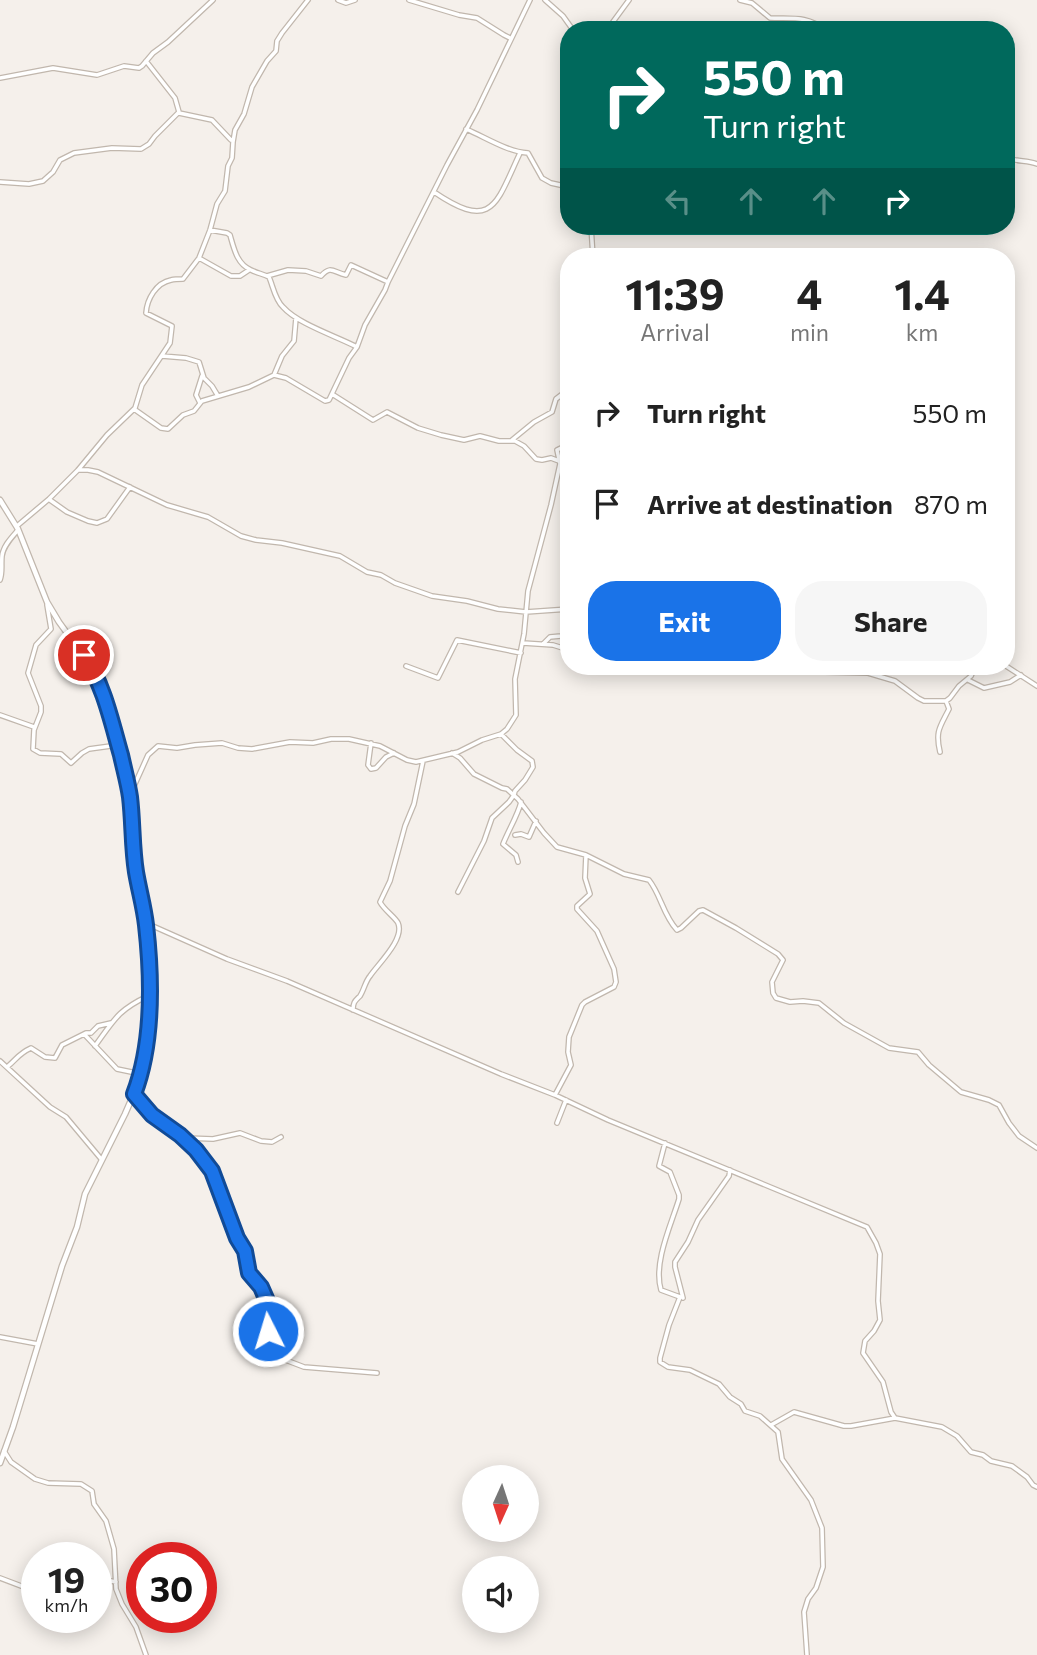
<!DOCTYPE html>
<html lang="en">
<head>
<meta charset="utf-8">
<style>
  :root { --surface:#fff; --page:#f6f6f6; --text:#222; --muted:#767676; --accent:#1a73e8 }
  body { margin:0; font-family:Commissioner,sans-serif; background:var(--page); color:var(--text); height:100vh; display:flex; flex-direction:column; font-size:26px; white-space:nowrap }
  * { box-sizing:border-box; margin:0 }
  p { font-size:23px; color:var(--muted) }
  .icon { flex:none; width:38px; height:38px; fill:none; stroke:currentColor; stroke-width:2; stroke-linecap:round; stroke-linejoin:round }
  .map { position:relative; flex:1; overflow:hidden }
  .details { position:absolute; left:560px; top:248px; width:455px; height:427px; display:flex; flex-direction:column; background:var(--surface); border-radius:28px; box-shadow:0 4px 18px #0003 }
  .details>* { flex:none }
  .banner { position:absolute; left:560px; top:21px; width:455px; height:214px; border-radius:28px; box-shadow:0 4px 18px #0003; background:#00695c; color:#fff; overflow:hidden }
  .needle { width:46px; rotate:183deg }
  .buttons { position:absolute; left:462px; top:1465px; display:grid; gap:14px }
  .buttons a { display:grid; place-items:center; width:77px; height:77px; border-radius:50%; background:var(--surface); box-shadow:0 4px 18px #0003; font-size:35px }
  .speed { position:absolute; left:21px; top:1542px; display:flex; gap:14px; font-size:35px; font-weight:700; text-align:center }
  .speed>* { display:grid; place-content:center; width:91px; height:91px; border-radius:50%; background:var(--surface); box-shadow:0 4px 18px #0003; line-height:1 }
  .speed small { font-size:18px; font-weight:400 }
  .speed .limit { border:10px solid #d22; background:#fff; color:#111 }
  .pin { position:absolute; display:grid; place-items:center; width:60px; height:60px; color:#fff; margin:-30px; border:4px solid #fff; border-radius:50%; box-shadow:0 2px 7px #0007 }
  .me { position:absolute; width:77px; margin:-38px; rotate:355deg; stroke-linejoin:round; filter:drop-shadow(0 0 5px #0008) }
  .turn { display:flex; align-items:center; gap:24px; height:147px; padding:0 28px; font-size:32px }
  .turn .icon { width:91px; height:91px; stroke-width:2.5 }
  .turn b { display:block; font-size:49px; line-height:60px }
  .lanes { display:flex; align-items:center; height:66px; padding:0 28px; background:#0003; justify-content:center; gap:35px; direction:ltr }
  .lanes .off { opacity:.35 }
  .eta { display:flex; justify-content:space-evenly; align-items:center; height:119px; text-align:center }
  .eta b { font-size:42px; font-weight:700; line-height:49px }
  .button { display:flex; gap:14px; margin-top:auto; padding:14px 28px }
  .button a { flex:1; height:80px; border-radius:28px; background:var(--accent); color:#fff; font-size:28px; font-weight:700; line-height:80px; text-align:center }
  .button a+a { background:var(--page); color:var(--text) }
  ul { padding:0; list-style:none }
  li { display:flex; align-items:center; gap:21px; height:91px; padding:0 28px }
  li div { flex:1 }
  li b { display:block; font-size:26px }
  li em { font-style:normal }
  .map>svg:first-child { display:block }
  .lines { fill:none; stroke-linecap:round; stroke-linejoin:round }
  .minor-casing { stroke:#c1b7ad; stroke-width:6 }
  .tertiary-casing { stroke:#c1b7ad; stroke-width:7 }
  .minor { stroke:#fff; stroke-width:3.5 }
  .tertiary { stroke:#fff; stroke-width:4.5 }
  .route-casing { stroke:#114b97; stroke-width:18 }
  .route { stroke:#1a73e8; stroke-width:12 }
</style>
</head>
<body>
<div class="map">
<svg width="1037" height="1655" viewBox="0 0 1037 1655">
  <rect width="100%" height="100%" fill="#f5f0eb"/>
  <g class="lines">
    <!-- minor casing -->
    <g class="minor-casing">
      <path id="minor" d="M338,0L346,3L355,0
        M409,0L459,15L477,18L504,35L510,38
        M545,0L563,16L573,30
        M740,0L752,3L770,18C791,19 807,15 825,30
        M607,30L629,0
        M0,78L53,68L97,75L124,66L139,68L142,66L153,53L168,42L213,0
        M179,113L212,120L231,140
        M466,129C485,137 508,152 528,153L542,178L551,183L569,187
        M1006,157C1015,162 1027,160 1037,164
        M0,182L29,184L43,181L53,172L60,160L74,153L112,148L141,149L149,144L155,136L179,112L175,98L146,61
        M434,192C493,232 496,204 520,153
        M591,226L593,257
        M210,230L227,233L230,235C234,249 237,264 251,270C257,273 263,274 269,277C273,286 275,300 283,307C298,324 336,336 357,347
        M199,258L231,276H240L249,270
        M267,276L288,270L306,271L321,276C331,265 333,272 346,275L351,265L388,282
        M162,356L186,358L199,362L204,378L212,386L218,396
        M274,375L282,356L294,341L296,318
        M332,394L373,420L387,412L418,428L441,435L464,440L480,436L499,441H515L524,446L536,459L542,460L551,458L559,461
        M200,403L196,395L202,376
        M134,409L161,428L168,429L183,415L194,411L202,401L249,387L274,375L286,378L325,401L329,400L349,358L357,347L365,325L385,290L388,282L447,165L477,110L530,0
        M512,440L534,422L552,412L556,399L569,389
        M78,470H88L98,472L167,505L208,517L241,536L256,540L282,543L340,556L367,572L381,575L395,583L432,596L467,601L498,609L526,612L569,609
        M50,500L67,512L88,521L97,523L107,519L130,487
        M17,526L49,499L78,470L107,435L135,408L142,385L170,343L172,326L146,313C147,299 156,283 171,280C175,279 179,279 183,279L199,258L210,230L217,204L225,191L228,166L232,158L233,142L235,130L244,114L252,87L267,61L276,51L277,41L282,33L308,0
        M0,580C3,572 1,565 2,556C3,546 12,537 18,530
        M47,605L51,629L36,645L28,673L41,706V712L34,730L33,749L40,753L61,754L71,763L82,753L89,749L118,745
        M523,643L553,645L569,650
        M543,644L550,637L561,636L569,632
        M406,666L438,678L457,640L521,653
        M1006,666L1037,686
        M810,667L825,672L868,673L895,681L918,698L924,701H946L950,698L959,686L971,676L975,667
        M968,680L984,688L1010,682L1021,675
        M0,715L34,727
        M371,743L368,765L371,769L376,768L386,757L394,753
        M940,752C935,731 940,727 949,709L946,701
        M452,753L460,758L474,774L502,788L507,789L518,799L544,833L557,847L586,855L624,874L649,880C661,895 663,915 677,930L681,928L699,911L703,910L736,928L778,954L783,960L772,982L773,993L776,998L790,1002L803,1001L819,1003L844,1023L889,1048L918,1052L929,1065L961,1092L989,1100L999,1105L1009,1123L1019,1136L1037,1148
        M130,795L148,755L158,746L177,748L195,745L222,743L238,748L252,749L290,742L313,743L331,739H349L380,746L407,760L416,762L458,752L482,740L501,734L507,729L516,715L515,679L524,634L528,591L551,505L560,464L557,450L569,444
        M515,835L521,834L529,837L536,821
        M518,862L516,855L503,844C508,831 518,815 521,802
        M458,892L484,841L492,818L509,802L514,795L515,791L525,780L533,767L532,761L517,750L501,734
        M146,923L227,959L287,981L501,1074L555,1095L608,1120L867,1227L876,1243L880,1254L878,1301L880,1320L874,1331L865,1341L863,1353L883,1382L891,1412L895,1418
        M353,1010C353,1002 355,1001 360,996C364,990 365,982 370,976C378,964 405,939 398,923C395,917 384,910 380,902L390,881L405,826L414,804L423,761
        M84,1034L117,1069L141,1074
        M95,1046C114,1020 118,1010 148,996
        M0,1061L50,1107L66,1117L102,1160
        M7,1067C17,1059 18,1054 31,1048L45,1057L55,1058L62,1045L86,1033H91L98,1026L111,1023
        M134,1094L152,1115L183,1137L204,1158L212,1171L237,1238L245,1251L249,1273L261,1287L268,1303L270,1312L268,1335L270,1345L274,1351L283,1359L304,1367L377,1373
        M555,1095L571,1065L568,1052L569,1037L582,1005L585,1002L614,987L616,982L614,969L597,931L577,909V906L590,894L585,878L586,855
        M557,1123L566,1100
        M186,1138L213,1139L240,1133L261,1141L272,1142L281,1137
        M665,1143L659,1166L670,1172L679,1195V1199C671,1225 653,1263 661,1290L680,1297L669,1325L660,1358V1362L668,1367L690,1370L719,1384L730,1397L741,1404L745,1411L760,1416L778,1432L782,1459L811,1500L822,1528L823,1567L816,1588L808,1599L804,1612L807,1655
        M683,1298L675,1267V1262L688,1242L698,1220L729,1176L730,1170
        M0,1337L38,1344
        M771,1425L794,1412L844,1426H851L895,1418L942,1427L957,1436L971,1452L983,1455L991,1461L1012,1466L1027,1477L1033,1485L1037,1487
        M4,1451L11,1462L35,1479L48,1483L81,1484L92,1491L94,1504L106,1521L114,1549L116,1589L122,1604L136,1627L146,1655
        M0,1578L37,1592
        M96,1578L116,1582"/>
    </g>
    <!-- tertiary casing -->
    <g class="tertiary-casing">
      <path id="tertiary" d="M0,500L18,529L47,602L59,622L93,669L108,704L116,733L130,795L136,872L142,902L149,958L148,1035L145,1056L139,1082L125,1114L85,1194L77,1227L62,1266L13,1427L0,1463"/>
    </g>
    <!-- minor -->
    <use href="#minor" class="minor"/>
    <!-- tertiary -->
    <use href="#tertiary" class="tertiary"/>
  </g>
  <g class="lines">
    <!-- route casing -->
    <g class="route-casing">
      <path id="route" d="M84,655C104,686 111,720 121,755C124,769 128,783 130,797C133,822 132,847 136,872C139,890 144,907 146,925C152,978 153,1044 134,1094L152,1115L180,1135L196,1150L212,1171L237,1238L245,1251L249,1273L261,1287L268,1303L270,1312L268,1331"/>
    </g>
    <!-- route -->
    <use href="#route" class="route"/>
  </g>
</svg>
<div class="buttons">
<a><svg class="needle" viewBox="-14 -14 28 28"><path d="M0-13l5 13h-10z" fill="#e53935"/><path d="M0 13l5-13h-10z" fill="#767676"/></svg></a>
<a><svg class="icon" aria-label="sound" viewBox="0 0 24 24"><path d="M4 9h4l5-4v14l-5-4H4zM17 9q2 3 0 6"/></svg></a>
</div>
<div class="speed"><div>19<small>km/h</small></div><div class="limit">30</div></div>
<div class="pin" style="left:84px;top:655px;background:#d93025"><svg class="icon" aria-label="arrive" viewBox="0 0 24 24"><path d="M6 21V4h12l-3 4 3 4H6"/></svg></div>
<svg class="me" style="left:268px;top:1331px" viewBox="-20 -20 40 40"><circle r="17" fill="#1a73e8" stroke="#fff" stroke-width="3"/><path d="M0-11L8 9 0 5-8 9z" fill="#fff"/></svg>
<div class="banner">
<div class="turn"><svg class="icon" aria-label="right" viewBox="0 0 24 24"><path d="M7 20v-9h11M14 6l5 5-5 5"/></svg><div><b>550 m</b>Turn right</div></div>
<div class="lanes"><svg class="icon off" aria-label="left" viewBox="0 0 24 24"><path d="M17 20v-9H6M10 6l-5 5 5 5"/></svg><svg class="icon off" aria-label="ahead" viewBox="0 0 24 24"><path d="M12 20V5M6 11l6-6 6 6"/></svg><svg class="icon off" aria-label="ahead" viewBox="0 0 24 24"><path d="M12 20V5M6 11l6-6 6 6"/></svg><svg class="icon" aria-label="right" viewBox="0 0 24 24"><path d="M7 20v-9h11M14 6l5 5-5 5"/></svg></div>
</div>
<section class="details">
<div class="eta">
<div><b>11:39</b><p>Arrival</p></div>
<div><b>4</b><p>min</p></div>
<div><b>1.4</b><p>km</p></div>
</div>
<ul>
<li><svg class="icon" aria-label="right" viewBox="0 0 24 24"><path d="M7 20v-9h11M14 6l5 5-5 5"/></svg><div><b>Turn right</b></div><em>550 m</em></li>
<li><svg class="icon" aria-label="arrive" viewBox="0 0 24 24"><path d="M6 21V4h12l-3 4 3 4H6"/></svg><div><b>Arrive at destination</b></div><em>870 m</em></li>
</ul>
<div class="button"><a>Exit</a><a>Share</a></div>
</section>
</div>
</body>
</html>
